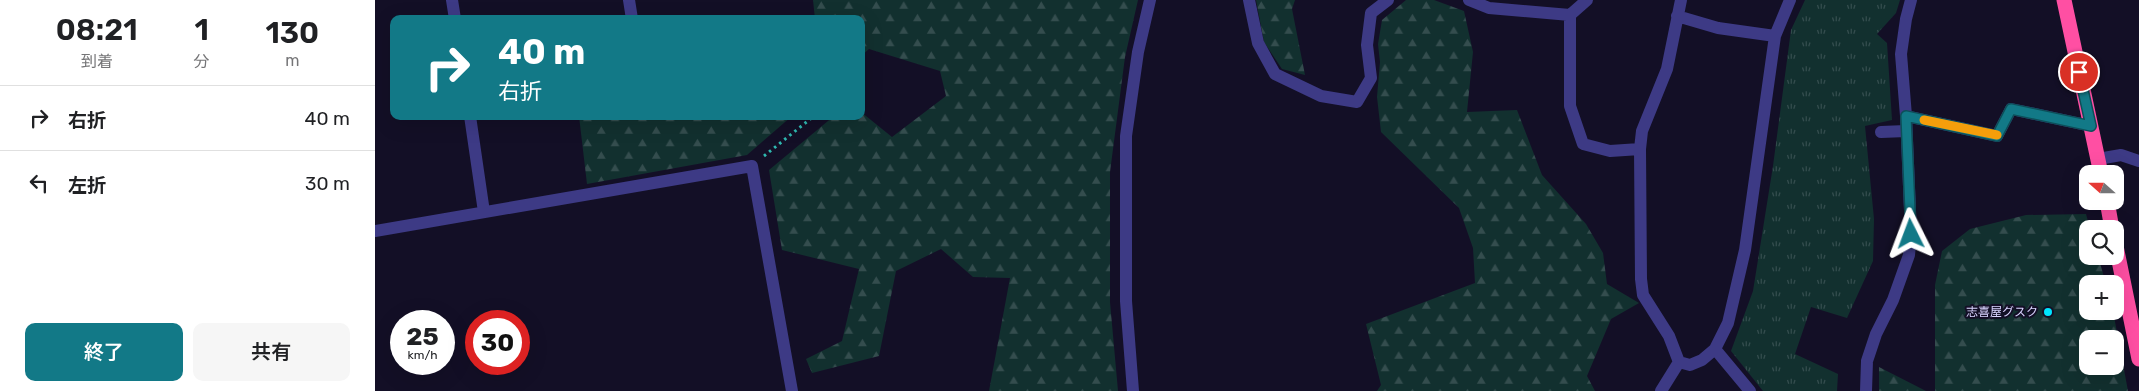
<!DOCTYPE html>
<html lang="ja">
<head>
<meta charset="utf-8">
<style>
  :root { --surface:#fff; --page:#f6f6f6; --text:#202124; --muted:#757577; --line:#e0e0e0; --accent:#127987 }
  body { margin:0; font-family:Rubik,"Noto Sans JP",sans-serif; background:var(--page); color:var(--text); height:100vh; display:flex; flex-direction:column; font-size:19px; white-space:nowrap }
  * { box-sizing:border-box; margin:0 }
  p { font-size:16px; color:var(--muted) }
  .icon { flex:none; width:28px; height:28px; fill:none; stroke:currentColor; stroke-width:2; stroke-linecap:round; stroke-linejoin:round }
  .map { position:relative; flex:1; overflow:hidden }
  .side { display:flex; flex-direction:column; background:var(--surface); width:375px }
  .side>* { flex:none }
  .banner { position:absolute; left:15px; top:15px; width:475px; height:105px; border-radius:10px; box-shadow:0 5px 20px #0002; background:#127987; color:#fff; overflow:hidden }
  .needle { width:32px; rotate:291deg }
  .tools { position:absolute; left:1704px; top:165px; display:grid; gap:10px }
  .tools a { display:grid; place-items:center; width:45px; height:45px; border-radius:10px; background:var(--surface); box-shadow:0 5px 20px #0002; font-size:25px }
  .speed { position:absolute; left:15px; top:310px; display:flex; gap:10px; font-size:25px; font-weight:700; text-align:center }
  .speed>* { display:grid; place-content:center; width:65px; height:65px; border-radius:50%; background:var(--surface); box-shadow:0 5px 20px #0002; line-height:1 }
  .speed small { font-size:12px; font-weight:400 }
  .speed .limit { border:8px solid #d22; background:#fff; color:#111 }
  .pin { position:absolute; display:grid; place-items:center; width:42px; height:42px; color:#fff; margin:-21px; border:2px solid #fff; border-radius:50%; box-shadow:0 1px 5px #0007 }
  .me { position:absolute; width:55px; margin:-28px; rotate:357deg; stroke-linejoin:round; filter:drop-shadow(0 0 4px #0008) }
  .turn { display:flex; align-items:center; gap:18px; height:105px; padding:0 25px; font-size:22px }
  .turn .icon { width:65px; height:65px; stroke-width:2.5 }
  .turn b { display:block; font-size:35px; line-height:42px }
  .eta { display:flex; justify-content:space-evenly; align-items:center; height:85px; text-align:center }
  .eta b { font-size:30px; font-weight:600; line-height:35px }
  .button { display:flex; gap:10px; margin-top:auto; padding:10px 25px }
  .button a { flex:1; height:58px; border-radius:10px; background:var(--accent); color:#fff; font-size:20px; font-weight:600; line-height:58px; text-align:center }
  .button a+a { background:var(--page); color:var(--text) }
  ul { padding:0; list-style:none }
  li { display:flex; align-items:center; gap:15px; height:65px; padding:0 25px; border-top:1px solid var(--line) }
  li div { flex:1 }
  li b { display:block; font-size:19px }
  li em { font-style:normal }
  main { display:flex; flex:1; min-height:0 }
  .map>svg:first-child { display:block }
  .grass { fill:url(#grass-tufts) }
  .forest { fill:url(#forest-firs); fill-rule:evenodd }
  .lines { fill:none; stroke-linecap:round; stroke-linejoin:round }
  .path { stroke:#2fb8b0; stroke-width:3; stroke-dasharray:2.5 4; stroke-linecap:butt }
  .minor { stroke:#3d3a85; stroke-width:12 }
  .highway { stroke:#ff4fa3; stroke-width:15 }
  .route-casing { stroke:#0c4f58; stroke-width:12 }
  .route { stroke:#127987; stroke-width:9 }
  .slow { stroke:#f59e0b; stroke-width:9 }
  .poi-dot { fill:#00e5ff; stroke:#130f26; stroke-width:2 }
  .labels { text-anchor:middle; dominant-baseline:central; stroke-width:4; stroke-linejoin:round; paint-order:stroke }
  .poi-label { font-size:12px; fill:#d9d4ff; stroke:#130f26; text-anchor:end }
</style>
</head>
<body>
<main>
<section class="side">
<div class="eta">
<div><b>08:21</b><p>到着</p></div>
<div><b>1</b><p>分</p></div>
<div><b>130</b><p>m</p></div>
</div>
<ul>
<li><svg class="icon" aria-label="right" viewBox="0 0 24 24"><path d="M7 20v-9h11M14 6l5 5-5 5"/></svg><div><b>右折</b></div><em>40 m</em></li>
<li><svg class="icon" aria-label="left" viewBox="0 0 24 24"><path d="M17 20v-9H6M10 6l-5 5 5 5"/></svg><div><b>左折</b></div><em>30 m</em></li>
</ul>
<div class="button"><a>終了</a><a>共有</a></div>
</section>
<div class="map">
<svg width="1764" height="391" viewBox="0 0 1764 391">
  <defs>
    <pattern id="grass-tufts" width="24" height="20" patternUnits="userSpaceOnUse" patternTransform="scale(1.25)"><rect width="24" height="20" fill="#12302f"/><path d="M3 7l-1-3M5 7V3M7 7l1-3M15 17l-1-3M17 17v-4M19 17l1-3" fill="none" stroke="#344d4e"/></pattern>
    <pattern id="forest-firs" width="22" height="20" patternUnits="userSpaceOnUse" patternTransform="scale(1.25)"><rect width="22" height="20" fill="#12302f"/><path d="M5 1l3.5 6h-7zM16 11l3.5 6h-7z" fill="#344d4e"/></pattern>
  </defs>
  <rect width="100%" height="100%" fill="#130f26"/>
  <!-- grass -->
  <path class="grass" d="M1430,0H1525L1521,13L1502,34L1512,43L1517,120L1490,126L1499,219L1498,261L1472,318L1436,307L1420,354L1463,374L1462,391H1388L1356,351L1378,291L1398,166L1416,30Z"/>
  <!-- forest -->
  <path class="forest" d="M438,0H763L750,57L735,172V302L743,391H614L635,278L598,277L566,249L521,271L504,356L437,373L431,359L467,341L484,269L407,250L394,170L459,116H486V112L517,137L571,96L565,71L494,49L486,56V19H440Z
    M881,0H920L917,9L930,75L907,69L889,42Z
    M1031,0H1059L1089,11L1098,52L1092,112L1142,110L1167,175L1211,224L1228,253L1232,284L1264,303L1236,319L1212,376L1220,391H1002L1006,385L991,324L1100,283L1098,248L1084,208L1006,132L1002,97L1005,62L1003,44L1007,20Z
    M204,116H417L372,155L212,184Z
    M1711,214L1715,229H1712V256H1723L1731,284H1712V311H1738L1753,391H1560V285L1567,251L1595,229L1651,215ZM1712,339H1740V366H1712Z
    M1504,367L1551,391H1504Z"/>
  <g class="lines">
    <!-- path -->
    <path class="path" d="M389,156L439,116"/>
    <!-- minor -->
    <path class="minor" d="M77,0L80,19
      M254,0L257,19
      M874,0L883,43L900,74L946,96L982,102L996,78L992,45L996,13L1013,0
      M1094,0L1114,8L1195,15L1212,0
      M1306,0L1292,69L1267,131L1265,149L1266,279L1268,295L1294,336L1304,362L1315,365L1327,360L1340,349L1353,323L1370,250L1400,36L1415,0
      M1195,15V106L1208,144L1235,151L1265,149
      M1302,16L1343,28L1400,36
      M95,116L109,212
      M1531,116L1622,136L1636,109L1716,126
      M1506,132L1531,131
      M1723,159L1746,155L1764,161
      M0,231L377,166L417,391
      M1340,349L1375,391
      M758,391L751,301V136L763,52L775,0
      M1286,391L1304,362
      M1491,391L1492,361L1501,334L1518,300L1534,255L1536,234L1531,116L1526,54L1531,19L1536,0"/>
    <!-- highway -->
    <path class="highway" d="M1689,0L1726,174
      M1732,201L1737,229
      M1740,241L1764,359"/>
  </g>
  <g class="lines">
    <!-- route casing -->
    <g class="route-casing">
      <path id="route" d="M1536,234L1531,116L1622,136L1636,109L1716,126L1704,72"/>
    </g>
    <!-- route -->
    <use href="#route" class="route"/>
    <!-- slow -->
    <path class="slow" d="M1549,120L1622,135"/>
  </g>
  <!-- markers -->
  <circle class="poi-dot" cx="1673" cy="312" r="5"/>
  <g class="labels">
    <!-- poi labels -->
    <g class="poi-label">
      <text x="1663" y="312">志喜屋グスク</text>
    </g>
  </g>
</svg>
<div class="tools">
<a><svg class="needle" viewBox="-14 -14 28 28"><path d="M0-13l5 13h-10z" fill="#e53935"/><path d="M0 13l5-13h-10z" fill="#757577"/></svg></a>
<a><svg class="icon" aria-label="search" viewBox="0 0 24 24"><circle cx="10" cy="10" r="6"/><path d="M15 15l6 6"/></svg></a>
<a>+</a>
<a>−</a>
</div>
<div class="speed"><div>25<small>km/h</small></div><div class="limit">30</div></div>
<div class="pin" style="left:1704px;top:72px;background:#d93025"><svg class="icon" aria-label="arrive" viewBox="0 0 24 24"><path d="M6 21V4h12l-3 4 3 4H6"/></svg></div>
<svg class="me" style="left:1536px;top:234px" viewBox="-20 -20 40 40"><path d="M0-17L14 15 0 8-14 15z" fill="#127987" stroke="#fff" stroke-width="4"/></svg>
<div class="banner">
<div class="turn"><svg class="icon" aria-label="right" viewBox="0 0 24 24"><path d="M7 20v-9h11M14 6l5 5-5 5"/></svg><div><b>40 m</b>右折</div></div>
</div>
</div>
</main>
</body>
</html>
